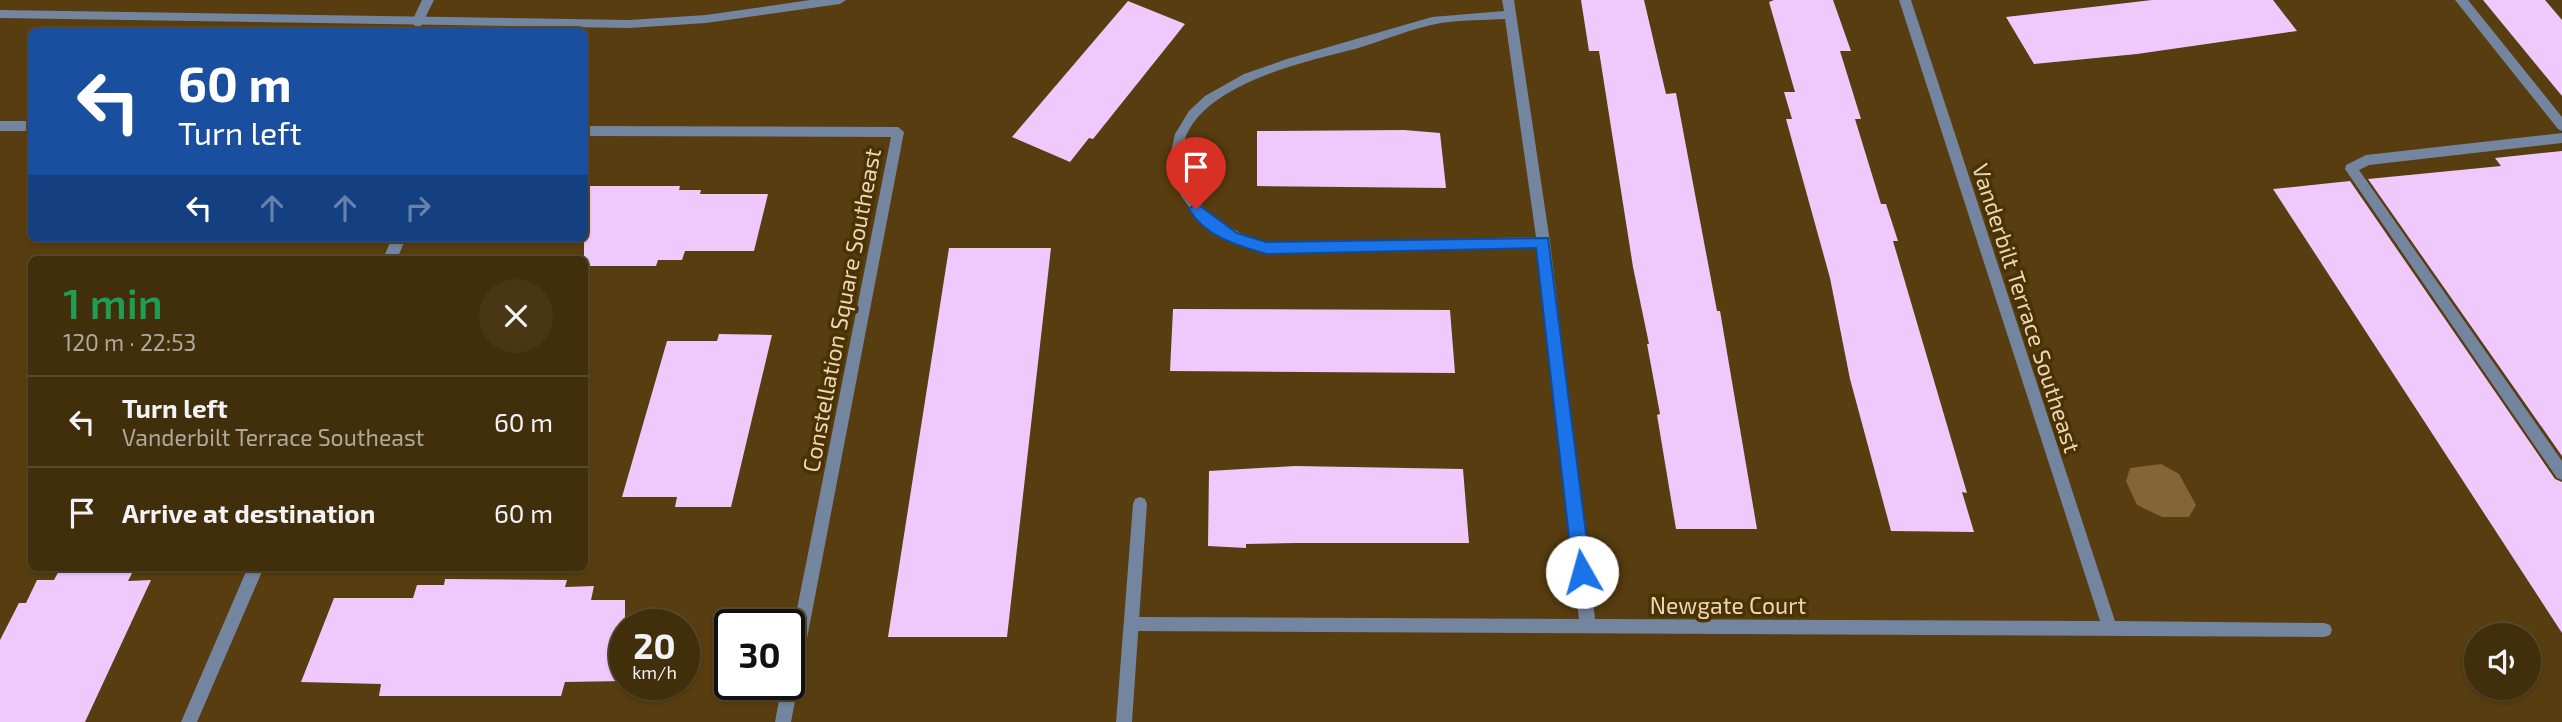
<!DOCTYPE html>
<html lang="en">
<head>
<meta charset="utf-8">
<style>
  :root { --surface:#412e0b; --page:#483614; --text:#f1f3f6; --muted:#aea89d; --line:#5a4a2c }
  body { margin:0; font-family:"Exo 2",sans-serif; background:var(--page); color:var(--text); height:100vh; display:flex; flex-direction:column; font-size:26px; white-space:nowrap }
  * { box-sizing:border-box; margin:0 }
  p { font-size:23px; color:var(--muted) }
  .icon { flex:none; width:38px; height:38px; fill:none; stroke:currentColor; stroke-width:2; stroke-linecap:round; stroke-linejoin:round }
  .map { position:relative; flex:1; overflow:hidden }
  .sheet { position:absolute; left:28px; top:256px; width:560px; height:315px; display:flex; flex-direction:column; background:var(--surface); border-radius:10px; box-shadow:0 2px 5px #0004,0 0 0 2px var(--line) }
  .sheet>* { flex:none }
  .top-card { position:absolute; left:28px; top:28px; width:560px; height:214px; border-radius:10px; box-shadow:0 2px 5px #0004,0 0 0 2px var(--line); background:#1a4fa0; color:#fff; overflow:hidden }
  .fabs { position:absolute; left:2464px; top:623px; display:grid; gap:14px }
  .fabs a { display:grid; place-items:center; width:77px; height:77px; border-radius:50%; background:var(--surface); box-shadow:0 2px 5px #0004,0 0 0 2px var(--line); font-size:35px }
  .speed { position:absolute; left:609px; top:609px; display:flex; gap:14px; font-size:35px; font-weight:700; text-align:center }
  .speed>* { display:grid; place-content:center; width:91px; height:91px; border-radius:50%; background:var(--surface); box-shadow:0 2px 5px #0004,0 0 0 2px var(--line); line-height:1 }
  .speed small { font-size:18px; font-weight:400 }
  .speed .limit { border:4px solid #111; border-radius:10px; background:#fff; color:#111 }
  .pin { position:absolute; display:grid; place-items:center; width:60px; height:60px; color:#fff; margin:-72px -30px; border-radius:50% 50% 50% 0; rotate:-45deg; box-shadow:0 0 7px #0007 }
  .pin .icon { rotate:45deg }
  .me { position:absolute; width:77px; margin:-38px; rotate:353deg; stroke-linejoin:round; filter:drop-shadow(0 0 5px #0008) }
  .turn { display:flex; align-items:center; gap:24px; height:147px; padding:0 35px; font-size:32px }
  .turn .icon { width:91px; height:91px; stroke-width:2.5 }
  .turn b { display:block; font-size:49px; line-height:60px }
  .lanes { display:flex; align-items:center; height:66px; padding:0 35px; background:#0003; justify-content:center; gap:35px; direction:ltr }
  .lanes .off { opacity:.35 }
  .round { display:grid; place-items:center; flex:none; width:74px; height:74px; border-radius:37px; background:var(--page) }
  .summary { display:flex; align-items:center; justify-content:space-between; height:119px; padding:0 35px }
  h1 { font-size:42px; font-weight:600; line-height:52px; color:#1e9e55 }
  ul { padding:0; list-style:none }
  li { display:flex; align-items:center; gap:21px; height:91px; padding:0 35px; border-top:2px solid var(--line) }
  li div { flex:1 }
  li b { display:block; font-size:26px }
  li em { font-style:normal }
  .map>svg:first-child { display:block }
  .green { fill:#836536 }
  .building { fill:#efc9fb }
  .lines { fill:none; stroke-linecap:round; stroke-linejoin:round }
  .lane { fill:#73859f; fill-rule:evenodd }
  .street { fill:#73859f; fill-rule:evenodd }
  .route { fill:#1a73e8; stroke:#114b97; stroke-width:2 }
  .labels { text-anchor:middle; dominant-baseline:central; stroke-width:7; stroke-linejoin:round; paint-order:stroke }
  .street-label { font-size:23px; fill:#ead7ba; stroke:#4b3202 }
</style>
</head>
<body>
<div class="map">
<svg width="2562" height="722" viewBox="0 0 2562 722">
  <rect width="100%" height="100%" fill="#573d0f"/>
  <!-- green -->
  <path class="green" d="M2161,464L2179,474L2196,505L2189,517H2162L2137,505L2126,481L2130,468Z"/>
  <!-- building -->
  <path class="building" d="M1581,0H1644L1666,94L1676,93L1717,311H1720L1757,529H1676L1657,415L1660,414L1647,344H1649L1633,267L1599,51H1589Z
    M1774,0H1833L1851,51H1840L1861,119H1855L1881,204H1886L1898,241H1893L1967,493L1962,492L1974,532L1891,531L1850,379L1830,278L1786,119H1792L1784,92H1795L1769,2Z
    M2152,0H2273L2297,31L2137,54L2034,64L2006,17Z
    M2483,0H2545L2562,20V96Z
    M1128,1L1185,24L1093,139L1089,138L1070,162L1012,137Z
    M1404,130L1440,133L1446,188L1257,186V131Z
    M2562,151V456L2368,179L2501,166L2495,158Z
    M2350,181L2555,479L2562,482V633L2273,189Z
    M584,186H680L679,190H701L700,194H768L754,251H685L682,260H658L656,266H584Z
    M949,248H1051L1007,637H888Z
    M1173,309L1450,310L1455,373L1170,371Z
    M719,334L772,335L731,507H675L677,497H622L667,341H717Z
    M1295,466L1463,469L1469,543H1296L1246,544V548L1208,546L1209,471Z
    M61,567H135L128,581L151,580L85,722H0V640L19,603H26L37,580H54Z
    M445,579L567,580L565,587L594,586L591,600H625V681L565,682L561,696H379L381,684L301,682L334,598H413L417,585H444Z"/>
  <g class="lines">
    <!-- lane -->
    <path class="lane" d="M422,0H434L421,26L417,27L411,23Z
      M2455,0H2468L2562,117V131L2558,129Z
      M2562,133V143L2369,165L2359,170L2562,461V480L2557,478L2345,169L2346,165L2366,155Z
      M1140,497L1145,499L1147,504L1132,722H1116L1133,504L1135,499Z"/>
    <!-- street -->
    <path class="street" d="M810,0H846L840,4L706,23L629,28L0,18V10L629,20L706,15Z
      M1502,0H1514L1550,242L1595,619L2100,621L1899,0H1911L2115,621L2324,623L2330,625L2332,630L2330,635L2324,637L1133,631L1127,629L1125,624L1127,619L1133,617L1579,619L1537,247L1266,253L1220,235L1198,219L1181,196L1170,167V156L1175,134L1189,111L1205,96L1244,74L1287,59L1432,17L1504,11ZM1505,19L1536,237L1266,243C1231,231 1195,212 1184,174C1163,92 1300,63 1355,49C1383,41 1412,28 1441,23C1462,20 1484,20 1505,19Z
      M0,121H32V131H0Z
      M584,126L898,127L904,132L791,722H775L782,684H789V649L891,137L584,136Z
      M392,238H406L397,259H383Z
      M248,567H264L197,722H181Z"/>
  </g>
  <!-- route -->
  <path class="route" d="M1196,203L1237,233L1266,242L1548,238L1591,572L1588,578L1582,580L1576,578L1573,572L1536,248L1266,254C1237,245 1205,237 1189,209Z"/>
  <g class="labels">
    <!-- street labels -->
    <g class="street-label">
      <text transform="translate(2027 308) rotate(72)">Vanderbilt Terrace Southeast</text>
      <text transform="translate(841 310) rotate(-79)">Constellation Square Southeast</text>
      <text x="1728" y="605">Newgate Court</text>
    </g>
  </g>
</svg>
<div class="fabs">
<a><svg class="icon" aria-label="sound" viewBox="0 0 24 24"><path d="M4 9h4l5-4v14l-5-4H4zM17 9q2 3 0 6"/></svg></a>
</div>
<div class="speed"><div>20<small>km/h</small></div><div class="limit">30</div></div>
<div class="pin" style="left:1196px;top:209px;background:#d93025"><svg class="icon" aria-label="arrive" viewBox="0 0 24 24"><path d="M6 21V4h12l-3 4 3 4H6"/></svg></div>
<svg class="me" style="left:1582px;top:572px" viewBox="-20 -20 40 40"><circle r="19" fill="#fff"/><path d="M0-13L10 11 0 6-10 11z" fill="#1a73e8"/></svg>
<div class="top-card">
<div class="turn"><svg class="icon" aria-label="left" viewBox="0 0 24 24"><path d="M17 20v-9H6M10 6l-5 5 5 5"/></svg><div><b>60 m</b>Turn left</div></div>
<div class="lanes"><svg class="icon" aria-label="left" viewBox="0 0 24 24"><path d="M17 20v-9H6M10 6l-5 5 5 5"/></svg><svg class="icon off" aria-label="ahead" viewBox="0 0 24 24"><path d="M12 20V5M6 11l6-6 6 6"/></svg><svg class="icon off" aria-label="ahead" viewBox="0 0 24 24"><path d="M12 20V5M6 11l6-6 6 6"/></svg><svg class="icon off" aria-label="right" viewBox="0 0 24 24"><path d="M7 20v-9h11M14 6l5 5-5 5"/></svg></div>
</div>
<section class="sheet">
<div class="summary"><div><h1>1 min</h1><p>120 m · 22:53</p></div><a class="round"><svg class="icon" aria-label="close" viewBox="0 0 24 24"><path d="M6 6l12 12M18 6L6 18"/></svg></a></div>
<ul>
<li><svg class="icon" aria-label="left" viewBox="0 0 24 24"><path d="M17 20v-9H6M10 6l-5 5 5 5"/></svg><div><b>Turn left</b><p>Vanderbilt Terrace Southeast</p></div><em>60 m</em></li>
<li><svg class="icon" aria-label="arrive" viewBox="0 0 24 24"><path d="M6 21V4h12l-3 4 3 4H6"/></svg><div><b>Arrive at destination</b></div><em>60 m</em></li>
</ul>
</section>
</div>
</body>
</html>
